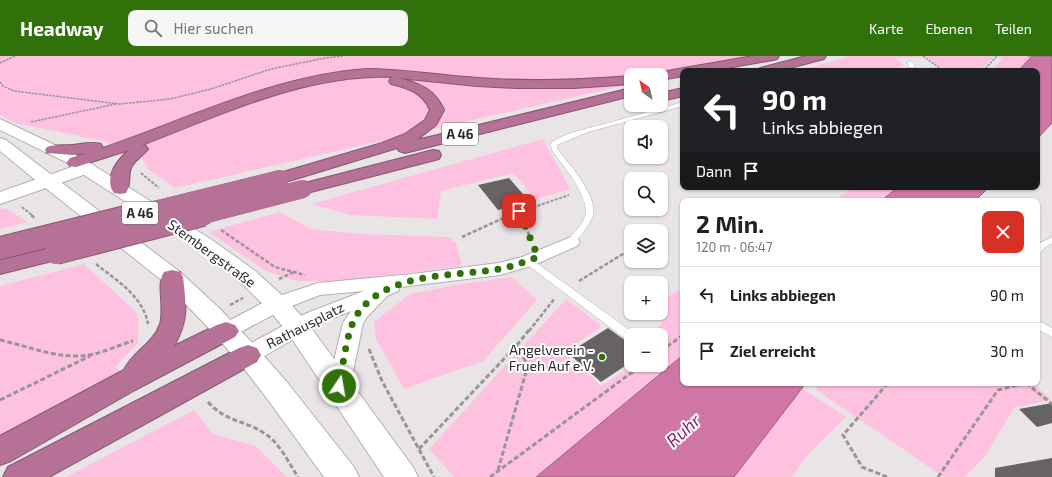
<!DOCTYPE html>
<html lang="de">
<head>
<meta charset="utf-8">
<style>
  :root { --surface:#fff; --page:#f6f6f6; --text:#222; --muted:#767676; --line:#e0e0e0; --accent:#31710a }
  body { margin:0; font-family:"Exo 2",sans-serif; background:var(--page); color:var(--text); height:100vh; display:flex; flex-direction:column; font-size:15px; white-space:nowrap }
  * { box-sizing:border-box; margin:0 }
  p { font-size:13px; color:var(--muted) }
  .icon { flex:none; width:22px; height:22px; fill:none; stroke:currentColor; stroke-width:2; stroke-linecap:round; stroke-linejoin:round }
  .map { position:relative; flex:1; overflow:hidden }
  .panel { position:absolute; left:680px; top:142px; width:360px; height:188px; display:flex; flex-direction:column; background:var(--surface); border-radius:8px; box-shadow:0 1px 3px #0004 }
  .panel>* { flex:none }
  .hud { position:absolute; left:680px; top:12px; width:360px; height:122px; border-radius:8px; box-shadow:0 1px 3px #0004; background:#202124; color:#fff; overflow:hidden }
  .needle { width:26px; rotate:326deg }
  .tools { position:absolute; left:624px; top:12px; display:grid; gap:8px }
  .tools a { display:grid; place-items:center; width:44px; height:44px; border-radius:8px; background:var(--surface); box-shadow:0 1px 3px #0004; font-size:20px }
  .pin { position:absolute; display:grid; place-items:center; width:34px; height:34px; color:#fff; margin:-17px; border-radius:8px; box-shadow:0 2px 6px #0006 }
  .me { position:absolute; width:44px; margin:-22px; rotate:12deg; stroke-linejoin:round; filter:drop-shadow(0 0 3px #0008) }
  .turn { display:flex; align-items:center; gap:14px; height:84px; padding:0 16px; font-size:18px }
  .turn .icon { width:52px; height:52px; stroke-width:2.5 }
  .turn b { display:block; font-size:28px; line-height:34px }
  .then { display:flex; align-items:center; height:38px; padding:0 16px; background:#0003; gap:8px; font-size:15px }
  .round { display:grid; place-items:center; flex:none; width:42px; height:42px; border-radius:8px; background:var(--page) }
  .headline { display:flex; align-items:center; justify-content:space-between; height:68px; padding:0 16px }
  h1 { font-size:24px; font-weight:700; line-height:30px }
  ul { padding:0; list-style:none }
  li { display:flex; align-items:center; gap:12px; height:56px; padding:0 16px; border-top:1px solid var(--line) }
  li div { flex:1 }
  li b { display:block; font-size:15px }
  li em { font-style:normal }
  header { display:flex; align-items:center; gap:24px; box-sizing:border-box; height:56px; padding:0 20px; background:var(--accent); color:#fff }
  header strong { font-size:19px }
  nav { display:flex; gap:22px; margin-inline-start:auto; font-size:14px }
  .search { width:280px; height:36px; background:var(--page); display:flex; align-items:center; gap:10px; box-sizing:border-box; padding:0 14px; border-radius:8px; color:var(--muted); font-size:15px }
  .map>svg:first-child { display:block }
  .green { fill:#ffc1e0 }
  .water { fill:#cf76a6; stroke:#9e5f80 }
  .building { fill:#676264 }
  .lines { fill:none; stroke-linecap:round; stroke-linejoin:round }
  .service-casing { stroke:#b4afb1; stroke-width:1 }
  .minor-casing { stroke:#b4afb1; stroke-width:2 }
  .tertiary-casing { stroke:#b4afb1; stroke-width:2 }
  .secondary-casing { stroke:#b4afb1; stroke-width:2 }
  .motorway-casing { stroke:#845870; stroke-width:2 }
  .path-far3 { stroke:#989596; stroke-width:1.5; stroke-dasharray:2.5 1; stroke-linecap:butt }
  .path-far2 { stroke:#989596; stroke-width:2; stroke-dasharray:3 1.5; stroke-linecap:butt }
  .path-far1 { stroke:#989596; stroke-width:2.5; stroke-dasharray:4 2; stroke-linecap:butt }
  .path { stroke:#989596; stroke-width:3; stroke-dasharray:5 2.5; stroke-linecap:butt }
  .service { fill:#fff; fill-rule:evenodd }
  .minor { fill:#fff; fill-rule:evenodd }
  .tertiary { fill:#fff; fill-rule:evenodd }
  .secondary { fill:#fff; fill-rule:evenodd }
  .motorway { fill:#b57296; fill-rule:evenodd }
  .motorway-bridge-far1-casing { stroke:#845870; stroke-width:18; stroke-linecap:butt }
  .motorway-bridge-casing { stroke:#845870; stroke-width:24; stroke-linecap:butt }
  .motorway-bridge-far1 { stroke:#b57296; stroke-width:18 }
  .motorway-bridge { stroke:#b57296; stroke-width:22 }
  .route { stroke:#31710a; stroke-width:7; stroke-dasharray:0 12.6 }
  .poi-dot { fill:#31710a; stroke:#fff; stroke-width:1.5 }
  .labels { text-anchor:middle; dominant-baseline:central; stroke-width:4; stroke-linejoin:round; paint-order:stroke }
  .shield { fill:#fff; stroke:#6a6869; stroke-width:1 }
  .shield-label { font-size:13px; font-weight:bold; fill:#2a2829 }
  .street-label { font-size:14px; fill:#2a2829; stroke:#fff }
  .poi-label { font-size:14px; fill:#2a2829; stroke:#fff; text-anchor:end }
  .near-water-label { font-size:18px; font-style:italic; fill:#8f2466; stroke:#fff }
</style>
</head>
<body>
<header>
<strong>Headway</strong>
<div class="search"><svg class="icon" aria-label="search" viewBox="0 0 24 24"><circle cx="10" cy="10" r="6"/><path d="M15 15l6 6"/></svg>Hier suchen</div>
<nav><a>Karte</a><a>Ebenen</a><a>Teilen</a></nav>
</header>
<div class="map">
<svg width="1052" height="421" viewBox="0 0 1052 421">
  <rect width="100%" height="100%" fill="#e9e4e6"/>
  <!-- green -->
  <path class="green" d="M0,0H749L686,15L661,19H631V28L175,132L148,113L141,100L103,85L15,67L0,59Z
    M852,0H1032L1018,15H990L1003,2L995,0L979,15H947L927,1L895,2L905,9L885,15H796Z
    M543,83L570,133L536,143L513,117L441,135L437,163L351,159L311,148Z
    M855,131H898L881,145H832Z
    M5,152L28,166L0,173V153Z
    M279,156L311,173L360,178L448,181L456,187L462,210L337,225H296L266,215L209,176Z
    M84,208L135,255L139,263L138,287L115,311L122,316L0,385V230Z
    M512,221L537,244L483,305L404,333L376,283L374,266L410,238L455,229Z
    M683,232V299L536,421H454L429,393L566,243L602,270L564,296L601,330L633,309H661V279H647L661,269L662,244Z
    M820,327H1033L1051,344L1015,351L985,400L965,421H944L815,333Z
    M802,332L846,361L803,404L792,421H732Z
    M194,354L213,378L256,390L287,421H66Z"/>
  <!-- water -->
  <path class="water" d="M1032,0H1052V67L1037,83V15H1018Z
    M898,131H989L975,145H881Z
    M683,299V327H806L734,421H536Z"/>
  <!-- building -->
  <path class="building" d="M509,122L530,146L498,154L478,129Z
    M608,272L626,285L631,286V306L601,326L568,297Z
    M1052,347V367L1037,371L1019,353Z
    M1052,402V421H995V412Z"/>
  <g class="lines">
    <!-- service casing -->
    <g class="service-casing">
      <path id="service" d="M910,5L915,9L913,12L908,11L909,9L907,7Z
        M683,46V50L588,76L557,89L558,94C569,108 601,143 592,162C588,171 580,180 574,188H568L567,186C572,178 582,170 585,160C591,141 562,109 552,94L550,88C560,78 593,71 608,67C633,60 658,53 683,46Z
        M1052,181V187L1044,192L1040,198L1037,199L1038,188Z
        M528,202L531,203L635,278L631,279V285L627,284L525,207L524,205Z
        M1037,264L1052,272V281L1037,273Z"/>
    </g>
    <!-- minor casing -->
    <g class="minor-casing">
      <path id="minor" d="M571,181L577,182L580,186L577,190L534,209L500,219L400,231L398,235L387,240L367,261L363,267L350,330L347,336L339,339L331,336L328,330L343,267L351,255L321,267L256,305L248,307L240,305L237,299L240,293L307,257L364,235L320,239L284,253L233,280L226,282L219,280L216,275L219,270L270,243L318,227L412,218L499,207L522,201Z"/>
    </g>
    <!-- tertiary casing -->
    <g class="tertiary-casing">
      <path id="tertiary" d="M0,63L82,102L85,106L84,107L92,108L95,112L92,116L0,148V136L37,123L33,122L0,95V82L6,84L45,114L48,118L47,120L74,110L0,74Z"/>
    </g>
    <!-- secondary casing -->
    <g class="secondary-casing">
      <path id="secondary" d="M76,101L82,102L212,184L254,214L285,242L306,265L413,411L418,421H384L288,277L269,254L238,224L198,192L70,110L67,106L70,102Z
        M39,113L45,114L180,216L220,253L257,292L286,325L354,411L359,421H324L266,341L239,306L202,265L164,226L33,122L30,118L33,114Z"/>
    </g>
    <!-- motorway casing -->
    <g class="motorway-casing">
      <path id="motorway" d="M753,0H779L777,3L773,4L711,15H683V20L661,24V19H655L661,16Z
        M806,0H826L824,3L778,15H758L760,12Z
        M367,13C405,13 442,20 479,22C530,26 580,24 631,20V28L574,32H516L477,30L398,22C419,27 435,33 444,54L436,69L417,84L631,32V40L405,97L399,95L397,92L289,125L283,124L280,120L283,116L382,87L405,78L425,64L430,54C423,37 408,32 391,28L389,25L391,22L395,21C307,17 223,58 142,89L146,90L148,93C143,100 134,104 131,112C128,120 131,130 126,137L120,138L114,137C103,122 118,103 129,94L76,111L70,110L67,106L70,102L87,97L72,99L47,97L45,94L47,91C56,88 64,90 72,89C82,88 91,85 101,88L103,92C188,63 276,19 367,13Z
        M683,32V40L661,45V37Z
        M433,94L439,95L441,99L439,103L303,138L297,137L294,133L297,129Z
        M56,190L64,192L67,197L64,202L0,218V204Z
        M172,214L180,216L183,221C186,249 189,264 174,290L217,269L226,266L235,269L239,275L235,281L135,334L11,405L0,409V380L124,314C132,296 153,288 160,268C165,252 156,228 164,216Z
        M248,289L257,292L261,299L257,306L49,421H3L8,411L239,292Z"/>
    </g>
    <!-- path-far3 -->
    <path class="path-far3" d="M923,0L944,15
      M1028,0L1052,5
      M0,7L15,0
      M983,15L997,0
      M0,26L3,30L14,35L119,48L170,43L211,33L271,13L325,2L343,0
      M31,66L116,48"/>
    <!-- path-far2 -->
    <path class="path-far2" d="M141,117L159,132
      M22,151L33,160
      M519,155L521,160
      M508,160L569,139"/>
    <!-- path-far1 -->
    <path class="path-far1" d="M31,159L35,162
      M521,159L532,186
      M221,174L275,211L305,219
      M462,181L510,159
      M96,208C117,225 143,240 148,268
      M279,223L294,216
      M579,225L631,193
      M230,249L243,242
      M529,275L555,242"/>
    <!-- path -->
    <path class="path" d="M0,284C28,290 59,304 88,299C104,297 118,289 133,285
      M369,293L382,325L434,421
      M661,295L683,279
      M1026,327L1052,348
      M0,344L90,300
      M208,346C226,366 244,364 264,377C280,387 288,406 298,421
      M419,393L517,289L529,274
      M498,414L526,316V306L517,289
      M490,421L642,309
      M887,421L862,411L843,379L888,327
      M938,421L998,334L1026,327"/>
    <!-- service -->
    <use href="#service" class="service"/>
    <!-- minor -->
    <use href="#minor" class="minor"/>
    <!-- tertiary -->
    <use href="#tertiary" class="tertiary"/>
    <!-- secondary -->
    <use href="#secondary" class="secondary"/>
    <!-- motorway -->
    <use href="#motorway" class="motorway"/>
    <!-- motorway-bridge-far1 casing -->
    <g class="motorway-bridge-far1-casing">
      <path id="motorway-bridge-far1" d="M130,160L280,123
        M199,160L303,133"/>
    </g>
    <!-- motorway-bridge casing -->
    <g class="motorway-bridge-casing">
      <path id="motorway-bridge" d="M0,192L134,159
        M56,197L203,159"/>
    </g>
    <!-- motorway-bridge-far1 -->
    <use href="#motorway-bridge-far1" class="motorway-bridge-far1"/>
    <!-- motorway-bridge -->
    <use href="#motorway-bridge" class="motorway-bridge"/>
  </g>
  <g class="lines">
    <!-- route -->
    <path class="route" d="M339,330C343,311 346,279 355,262C382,215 453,221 500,213C513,210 525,206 538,201L519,155"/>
  </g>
  <!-- markers -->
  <circle class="poi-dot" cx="602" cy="301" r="4"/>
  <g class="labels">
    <!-- shield labels -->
    <g class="shield">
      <rect x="442" y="67" width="36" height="22" rx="3"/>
      <rect x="122" y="146" width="36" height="22" rx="3"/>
    </g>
    <g class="shield-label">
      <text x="460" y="78">A 46</text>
      <text x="140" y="157">A 46</text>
    </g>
    <!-- street labels -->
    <g class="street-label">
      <text transform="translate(212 197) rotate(36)">Stembergstraße</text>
      <text transform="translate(305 269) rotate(-27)">Rathausplatz</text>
    </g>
    <!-- poi labels -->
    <g class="poi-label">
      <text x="594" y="293">Angelverein -<tspan x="594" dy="16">Frueh Auf e.V.</tspan></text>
    </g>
    <!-- near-water labels -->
    <g class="near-water-label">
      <text transform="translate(683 374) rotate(-42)">Ruhr</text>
    </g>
  </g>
</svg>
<div class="tools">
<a><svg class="needle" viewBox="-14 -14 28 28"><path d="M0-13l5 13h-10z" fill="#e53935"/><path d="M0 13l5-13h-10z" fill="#767676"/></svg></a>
<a><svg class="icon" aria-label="sound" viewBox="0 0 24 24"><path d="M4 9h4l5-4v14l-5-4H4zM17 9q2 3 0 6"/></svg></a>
<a><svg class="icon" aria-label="search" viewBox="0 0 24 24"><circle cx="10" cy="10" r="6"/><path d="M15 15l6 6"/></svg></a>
<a><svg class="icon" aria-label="layers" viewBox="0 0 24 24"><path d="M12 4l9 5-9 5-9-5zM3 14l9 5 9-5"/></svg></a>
<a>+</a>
<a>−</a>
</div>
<div class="pin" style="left:519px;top:155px;background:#d93025"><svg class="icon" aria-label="arrive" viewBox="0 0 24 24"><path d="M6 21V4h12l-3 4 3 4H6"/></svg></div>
<svg class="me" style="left:339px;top:330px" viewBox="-20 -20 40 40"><circle r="17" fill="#31710a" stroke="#fff" stroke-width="3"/><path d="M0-11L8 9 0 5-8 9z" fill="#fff"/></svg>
<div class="hud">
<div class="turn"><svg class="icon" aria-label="left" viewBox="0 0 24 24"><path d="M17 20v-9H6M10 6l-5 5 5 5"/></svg><div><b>90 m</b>Links abbiegen</div></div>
<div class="then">Dann<svg class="icon" aria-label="arrive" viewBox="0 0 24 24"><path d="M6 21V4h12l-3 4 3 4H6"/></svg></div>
</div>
<section class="panel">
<div class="headline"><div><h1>2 Min.</h1><p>120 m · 06:47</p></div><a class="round" style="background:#d93025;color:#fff"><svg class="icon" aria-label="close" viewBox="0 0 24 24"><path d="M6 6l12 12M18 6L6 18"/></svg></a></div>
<ul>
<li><svg class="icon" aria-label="left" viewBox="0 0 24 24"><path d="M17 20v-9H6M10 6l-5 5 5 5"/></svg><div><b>Links abbiegen</b></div><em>90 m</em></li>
<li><svg class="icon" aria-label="arrive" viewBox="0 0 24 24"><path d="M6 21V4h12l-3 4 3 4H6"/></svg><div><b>Ziel erreicht</b></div><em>30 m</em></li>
</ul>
</section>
</div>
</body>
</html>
